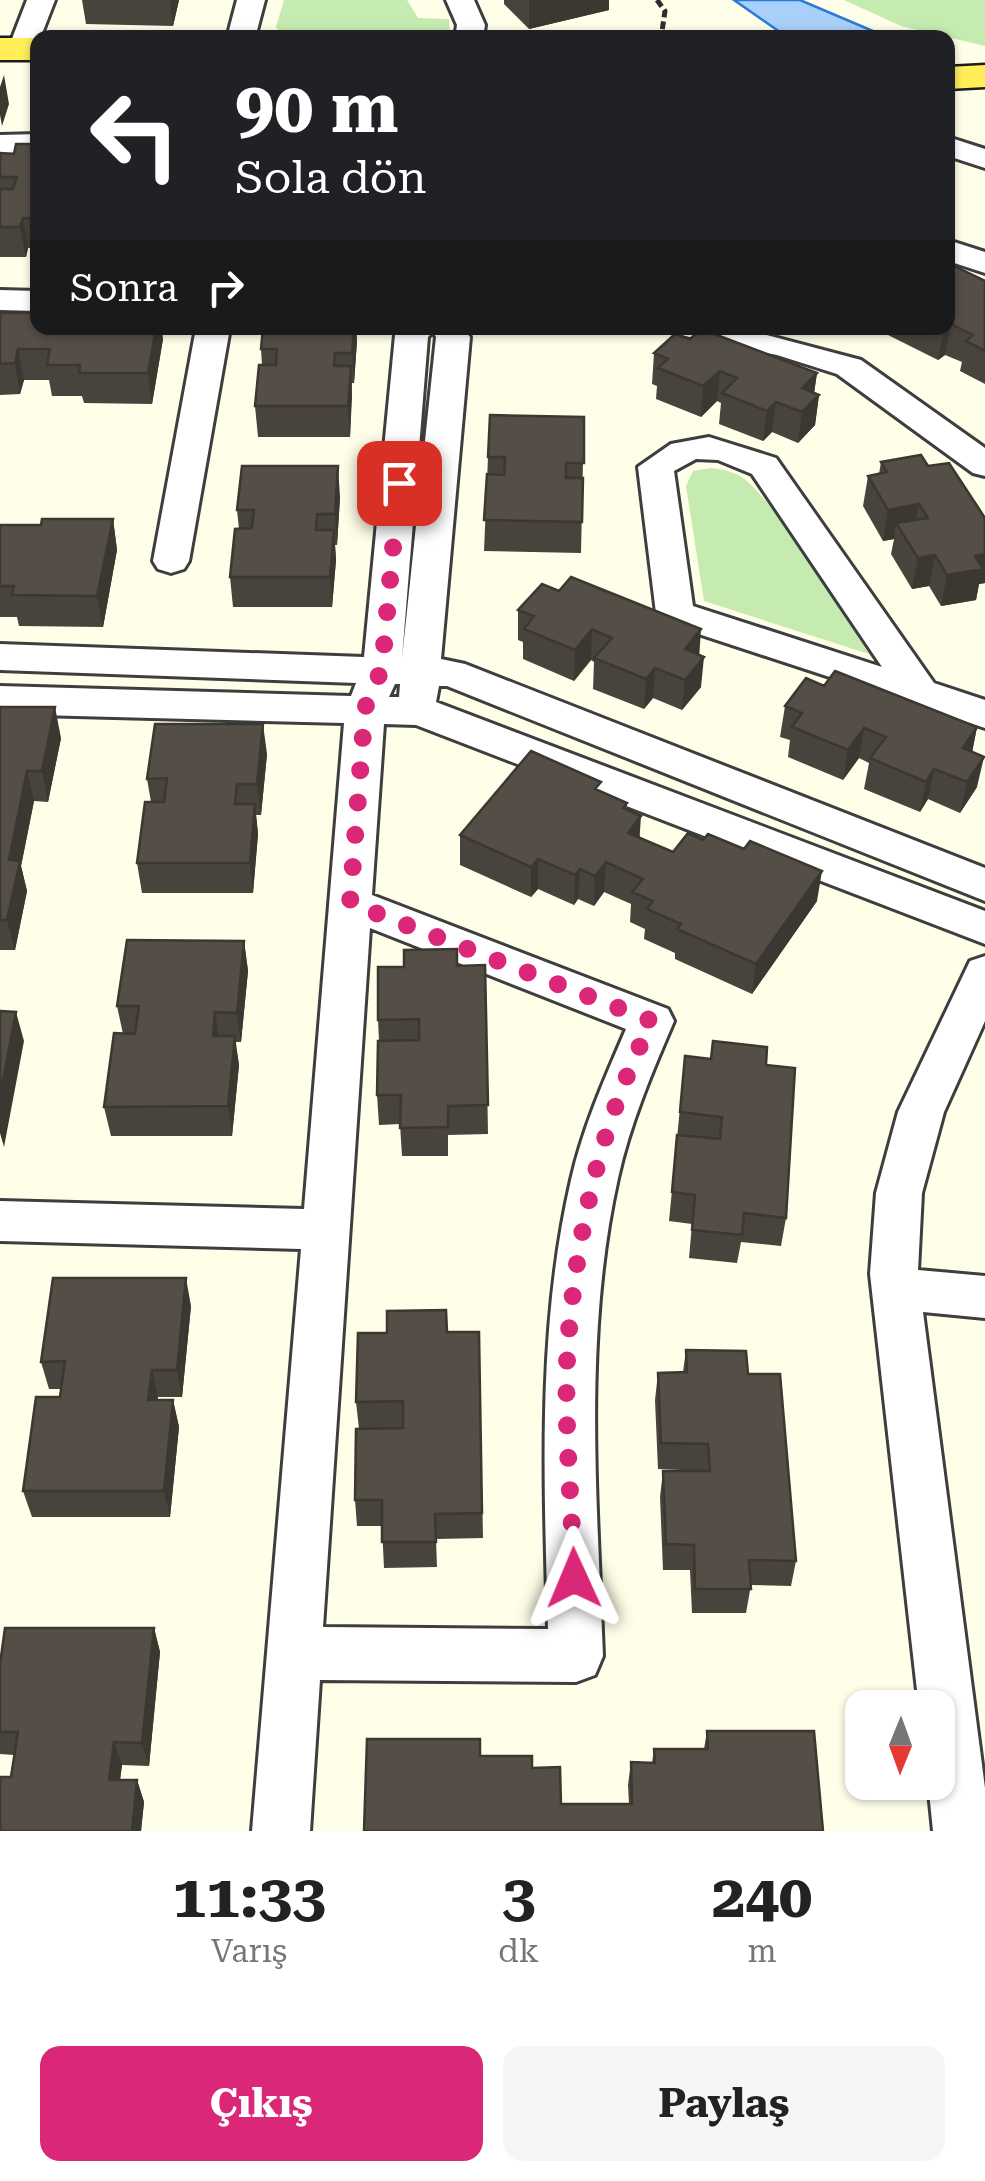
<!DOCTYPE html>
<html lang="tr">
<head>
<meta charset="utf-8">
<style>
  :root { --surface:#fff; --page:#f6f6f6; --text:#222; --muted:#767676; --accent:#db2777 }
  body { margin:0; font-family:"Roboto Serif",serif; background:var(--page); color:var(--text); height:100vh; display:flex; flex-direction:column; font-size:38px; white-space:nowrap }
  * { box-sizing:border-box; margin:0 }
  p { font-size:32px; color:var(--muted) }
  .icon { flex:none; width:55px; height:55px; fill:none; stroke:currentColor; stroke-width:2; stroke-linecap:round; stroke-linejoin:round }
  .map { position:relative; height:1831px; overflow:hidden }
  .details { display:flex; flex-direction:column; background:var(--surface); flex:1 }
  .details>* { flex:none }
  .top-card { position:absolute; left:30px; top:30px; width:925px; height:305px; border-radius:20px; box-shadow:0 2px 8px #0004; background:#202124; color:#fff; overflow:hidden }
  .needle { width:65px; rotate:181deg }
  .controls { position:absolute; left:845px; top:1690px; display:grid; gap:20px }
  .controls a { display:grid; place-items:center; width:110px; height:110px; border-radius:20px; background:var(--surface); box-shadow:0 2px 8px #0004; font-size:50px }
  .pin { position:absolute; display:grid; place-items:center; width:85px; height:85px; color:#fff; margin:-42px; border-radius:20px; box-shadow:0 5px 15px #0006 }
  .me { position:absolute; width:110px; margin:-55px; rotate:359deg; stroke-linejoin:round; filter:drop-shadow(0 0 8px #0008) }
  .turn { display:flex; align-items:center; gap:35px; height:210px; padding:0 40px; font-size:45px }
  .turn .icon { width:130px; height:130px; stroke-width:2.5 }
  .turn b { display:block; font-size:70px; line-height:85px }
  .then { display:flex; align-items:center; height:95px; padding:0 40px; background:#0003; gap:20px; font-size:38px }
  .eta { display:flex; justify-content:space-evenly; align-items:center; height:170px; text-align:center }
  .eta b { font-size:60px; font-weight:700; line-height:70px }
  .cta { display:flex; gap:20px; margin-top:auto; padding:20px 40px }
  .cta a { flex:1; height:115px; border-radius:20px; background:var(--accent); color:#fff; font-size:40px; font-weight:700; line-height:115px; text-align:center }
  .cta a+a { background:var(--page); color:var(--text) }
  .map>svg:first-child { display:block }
  .green { fill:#c6ebb0 }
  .water { fill:#a9d0fa; stroke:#2c7ad6; stroke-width:2.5 }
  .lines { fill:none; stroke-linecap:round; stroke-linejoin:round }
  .minor-casing { stroke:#3e3e3e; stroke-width:6 }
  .major-casing { stroke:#1c1c1c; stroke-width:5 }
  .path { stroke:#2d2d2d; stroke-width:5; stroke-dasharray:8 4; stroke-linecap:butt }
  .minor { fill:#fff; fill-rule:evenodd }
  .major { fill:#ffee58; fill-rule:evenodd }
  .wall { fill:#48433c }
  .shaded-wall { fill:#3b3731 }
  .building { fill:#544e46; stroke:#3b3731; stroke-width:2.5 }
  .route { stroke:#db2777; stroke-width:18; stroke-dasharray:0 32.4 }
</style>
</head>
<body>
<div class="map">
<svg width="985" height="1831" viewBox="0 0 985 1831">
  <rect width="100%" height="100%" fill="#fffee8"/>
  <!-- green -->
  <path class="green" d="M284,0H407L418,18L449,19L450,35L284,37L276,27Z
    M844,0H985V46L901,26Z
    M711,468C725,470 737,472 747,481C791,523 834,602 869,654L704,601L686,486L693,471Z"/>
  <!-- water -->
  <path class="water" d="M734,0H800L887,37H787Z"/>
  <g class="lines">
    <!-- minor casing -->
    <g class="minor-casing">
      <path id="minor" d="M27,0H55L36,49L22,58L8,49Z
        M237,0H265L255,38H227Z
        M446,0H474L485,25L483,38H455L457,25Z
        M38,134V152L0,153V135Z
        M948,137L985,149V168L948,156Z
        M948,240L985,252V273L948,261Z
        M0,290L38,291V311L0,310Z
        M196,328H230L189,561L184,569L171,573L158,569L153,561Z
        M400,328H463L470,337L441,659L465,664L985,868V901L447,686H439L436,702L985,911V944L416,725L384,724L372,895L668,1009L674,1021C652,1072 630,1124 618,1178C583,1335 597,1497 603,1656L595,1675L576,1682L320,1680L310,1831H252L301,1249L0,1241V1201L304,1209L344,723L0,714V686L351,696L356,683L0,670V644L364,657L395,335ZM433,332L436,337L402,658L428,337ZM395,684H400L399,697H389ZM370,928L626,1029C605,1078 583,1127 571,1180C537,1328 544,1479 548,1629L323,1627Z
        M675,328H740L861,360L985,448V476L973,473L837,374L777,355L680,335Z
        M709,437L776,458L934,683L985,700V728L662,622L656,613L638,467L671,444ZM696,459L718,460L752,474L882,667L693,606L674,471Z
        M985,956V1021L944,1112L922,1193L918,1270L985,1276V1318L923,1312L985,1788V1831H933L928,1782H938V1708H919L870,1274L876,1193L898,1112L970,961Z"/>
    </g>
    <!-- major casing -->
    <g class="major-casing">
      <path id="major" d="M0,38H38V60H0Z
        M985,65V87L948,89V67Z"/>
    </g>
    <!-- path -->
    <path class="path" d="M657,0L665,11L661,38"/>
    <!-- minor -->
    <use href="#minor" class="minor"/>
    <!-- major -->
    <use href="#major" class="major"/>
  </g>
  <!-- wall -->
  <path class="wall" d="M82,0H179L173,26L86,24Z
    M504,0H609V10L529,29L504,4Z
    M38,144V248H28L26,257H0V153L14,154Z
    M985,281V384L960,371L962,362L945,355L938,360L874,328H948Z
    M0,313L163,339L152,404L84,403L82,396H52L49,380H24L20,394L0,395Z
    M263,328H356L357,341L354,383H352L350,437H258L255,406L262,365L261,349Z
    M690,339L817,373L814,393L819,395L815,425L798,443L772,432L763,441L719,424L721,403L717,401L701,417L656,399L657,386L652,384L654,353Z
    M584,417L581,553L484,551L488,457Z
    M881,462L928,466L985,518V583L979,584L976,600L941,606L929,586L912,589L891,554L894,539L883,541L863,506L868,476L879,474Z
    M340,497L337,545H335L336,560L332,607H233L230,577L239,529L237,510Z
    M113,519L117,550L103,627L19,626L17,617H0V525H41Z
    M518,610L699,654L701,687L682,710L653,698L644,709L593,689L594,662L591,660L574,681L523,659V642L518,640Z
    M824,686L977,727L972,752L977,787L960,813L928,799L920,812L864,789L869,763L859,758L843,780L788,757L790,740L780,737L785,706Z
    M0,707L61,738L48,802L34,801L21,866L27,891L15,950H0Z
    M267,754L261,815H256L258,834L253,893H142L137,863L151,802L147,779Z
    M601,791L627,803V810L640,837L673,852L817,901L752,994L675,959V953L644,939L645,929L630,922L631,904L604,892L594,906L578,899L574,905L538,889L531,897L460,865V835Z
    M244,941L248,971L241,1042H235L239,1065L232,1136H111L104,1107L123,1034L117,1006Z
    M485,965L488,1134L448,1135V1156H402L400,1124L379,1125L377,1095L379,1041L378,1020L457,966Z
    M685,1056L766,1065L786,1218L781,1246L741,1242L737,1263L689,1258L692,1224L669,1221Z
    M191,1306L182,1397H158L157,1400H173L179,1427L170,1517H32L23,1491L60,1397L61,1389H49L41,1362Z
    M447,1332H479L483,1538L436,1539L437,1567L384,1568L382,1526H357L355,1500L359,1429L356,1402Z
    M686,1350L748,1374L796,1561L791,1586L751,1585L746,1613H692L690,1570H663L660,1497L663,1471H704L658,1469L655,1400L658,1373L683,1372Z
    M154,1628L160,1652L149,1766L122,1765L120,1780H137L144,1802L141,1831H0L14,1755L0,1754V1664Z
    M707,1731L823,1831H364L480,1756L532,1768L561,1804H629L628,1785L631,1762L652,1763L654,1749H704Z"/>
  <!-- shaded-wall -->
  <path class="shaded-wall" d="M170,0H179L173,26Z
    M529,0H609V10L529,29Z
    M4,75L9,104L2,126L0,115V87Z
    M23,218L28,248L26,257L20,227Z
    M951,324L945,355L938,360L944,329Z
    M156,328H162L163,339L152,404L148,373Z
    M354,328H356L357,341L354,383L352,353Z
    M18,349L24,380L20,394L15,363Z
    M351,366L352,397L350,437L348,406Z
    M720,371L717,401L701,417L703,386Z
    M817,373L813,400L819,395L815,425L798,443L802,412V388Z
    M776,402L772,432L763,441L767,411Z
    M338,466L340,497L337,545L335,514Z
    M919,504L914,535L896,523L894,539L883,541L888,510Z
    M113,519L117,550L103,627L97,596Z
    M334,530L336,560L332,607L330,577Z
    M985,554V583L979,584L976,600L941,606L947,575L975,556Z
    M935,555L929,586L912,589L918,558Z
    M592,629L591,660L574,681L575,650Z
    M701,629L699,660L682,680L685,649Z
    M704,657L701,687L682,710L685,680Z
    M655,668L653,698L644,709L646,679Z
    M55,707L61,738L48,802L42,771Z
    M263,724L267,754L261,815L257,784Z
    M977,727L971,758L956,779L963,748Z
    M864,728L859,758L843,780L848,750Z
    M984,757L977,787L960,813L967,782Z
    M934,769L928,799L920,812L926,782Z
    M27,771L34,801L21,866L27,891L15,950L7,920L9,860Z
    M255,804L258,834L253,893L250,863Z
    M641,816L639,846L628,833Z
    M538,859V889L531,897V867Z
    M606,862L604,892L594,906L595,876Z
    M580,869L578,899L574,905L575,875Z
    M822,871L817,901L752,994L756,964Z
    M244,941L248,971L241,1042L237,1013Z
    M16,1012L24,1041L4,1147L0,1133V1096Z
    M215,1012L220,1042L213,1036Z
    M235,1036L239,1065L232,1136L228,1106Z
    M186,1278L191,1306L182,1397L177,1370Z
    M152,1370L158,1397L155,1427L148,1400Z
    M173,1400L179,1427L170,1517L164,1491Z
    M154,1628L160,1652L149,1766L142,1743Z
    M114,1742L122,1765L117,1803L109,1780Z
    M137,1780L144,1802L141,1831H132Z"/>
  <!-- building -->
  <path class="building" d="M16,144H38V219L23,218L20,227H0V189H13L17,177H0V153L14,154Z
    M948,263L985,281V351L966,341L973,335L951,324L948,327Z
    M0,313H38V328H156L148,373H79L80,365H47L50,349H18L15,363L0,364Z
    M263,328H354L352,353H335L334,366H351L348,406H255L259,365H276L277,349H261Z
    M701,329L817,373L802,388L819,395L802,412L776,402L767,411L722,393L737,378L720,371L703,386L658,368L668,359L654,353L675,334L690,339Z
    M490,415L584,417V463H566V478H583L582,522L484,520L487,474L504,475L505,457H488Z
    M921,455L928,466L949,463L985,518V554L975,556L983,569L947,575L935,555L918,558L896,523L928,518L919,504L888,510L868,476L887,472L881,462Z
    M242,466H338L335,514H317L316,530H334L330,577H230L235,529L252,528L254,510H237Z
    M42,519H113L97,596L12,595L14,586H0V525H41Z
    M571,577L701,629L685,649L704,657L685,680L655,668L646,679L594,658L612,638L592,629L575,650L524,629L534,616L518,610L542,584L559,591Z
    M835,671L977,727L963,748L984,757L967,782L934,769L926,782L870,758L886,737L864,728L848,750L792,727L802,713L785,706L806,678L824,686Z
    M0,707H55L42,771H27L9,860L20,861L7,920H0Z
    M155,724H263L257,784H237L235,804H255L250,863H137L145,802H164L167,778L147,779Z
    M531,751L601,782L595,789L627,803L623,808L641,816L628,833L673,852L688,833L703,840L708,834L744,849L750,841L822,871L756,964L677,929L681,924L647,909L653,901L632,892L643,879L606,862L595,876L580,869L575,875L538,859L531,867L460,835Z
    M127,940L244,941L237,1013L215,1012L213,1036H235L228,1106L104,1107L114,1033L135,1034L139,1006H117Z
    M457,949V966L485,965L488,1105L448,1106V1127L400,1128L401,1095H377L378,1041L419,1040V1019L378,1020V967H404V950Z
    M0,1011L16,1012L0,1096Z
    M713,1041L767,1047L766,1065L795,1068L786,1218L744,1213L742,1235L692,1230L695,1195L672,1192L677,1135L720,1139L722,1117L680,1112L685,1056L711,1059Z
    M53,1278H186L177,1370H152L148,1400H173L164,1491H23L36,1397H60L65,1361L41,1362Z
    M446,1310L447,1332H479L482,1513L435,1514L436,1542H382V1500H355L356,1429L403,1428V1401L356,1402L358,1333H387V1311Z
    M686,1350L746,1351L748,1374H780L796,1561L749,1560L751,1589H695L694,1545L666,1544L663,1471H710L708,1444L661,1443L658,1373L687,1372Z
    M5,1628H154L142,1743L114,1742L109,1780H137L132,1831H0V1777H11L18,1732H0V1664Z
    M707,1731H814L823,1831H364L367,1739H480V1756H532V1768L560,1767L561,1804H632L631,1762L655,1763L654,1749H708Z"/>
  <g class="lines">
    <!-- route -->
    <path class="route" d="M399,483L382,668L365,708L350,903L652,1021C601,1121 577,1231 568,1342C563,1419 572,1501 574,1578"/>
  </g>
</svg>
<div class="controls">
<a><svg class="needle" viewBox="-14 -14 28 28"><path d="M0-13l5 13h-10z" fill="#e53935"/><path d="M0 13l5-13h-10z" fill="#767676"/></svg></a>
</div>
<div class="pin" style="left:399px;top:483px;background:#d93025"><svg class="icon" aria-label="arrive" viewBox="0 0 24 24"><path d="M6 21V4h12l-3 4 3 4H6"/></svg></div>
<svg class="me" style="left:574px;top:1578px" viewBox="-20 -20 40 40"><path d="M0-17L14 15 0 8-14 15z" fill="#db2777" stroke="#fff" stroke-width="4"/></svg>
<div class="top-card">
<div class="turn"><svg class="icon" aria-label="left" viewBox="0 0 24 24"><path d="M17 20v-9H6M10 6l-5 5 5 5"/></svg><div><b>90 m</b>Sola dön</div></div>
<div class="then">Sonra<svg class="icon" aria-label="right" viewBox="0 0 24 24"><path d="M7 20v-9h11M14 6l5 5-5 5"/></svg></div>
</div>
</div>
<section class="details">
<div class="eta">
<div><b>11:33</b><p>Varış</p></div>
<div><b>3</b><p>dk</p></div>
<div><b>240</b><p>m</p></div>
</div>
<div class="cta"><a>Çıkış</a><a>Paylaş</a></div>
</section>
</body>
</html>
